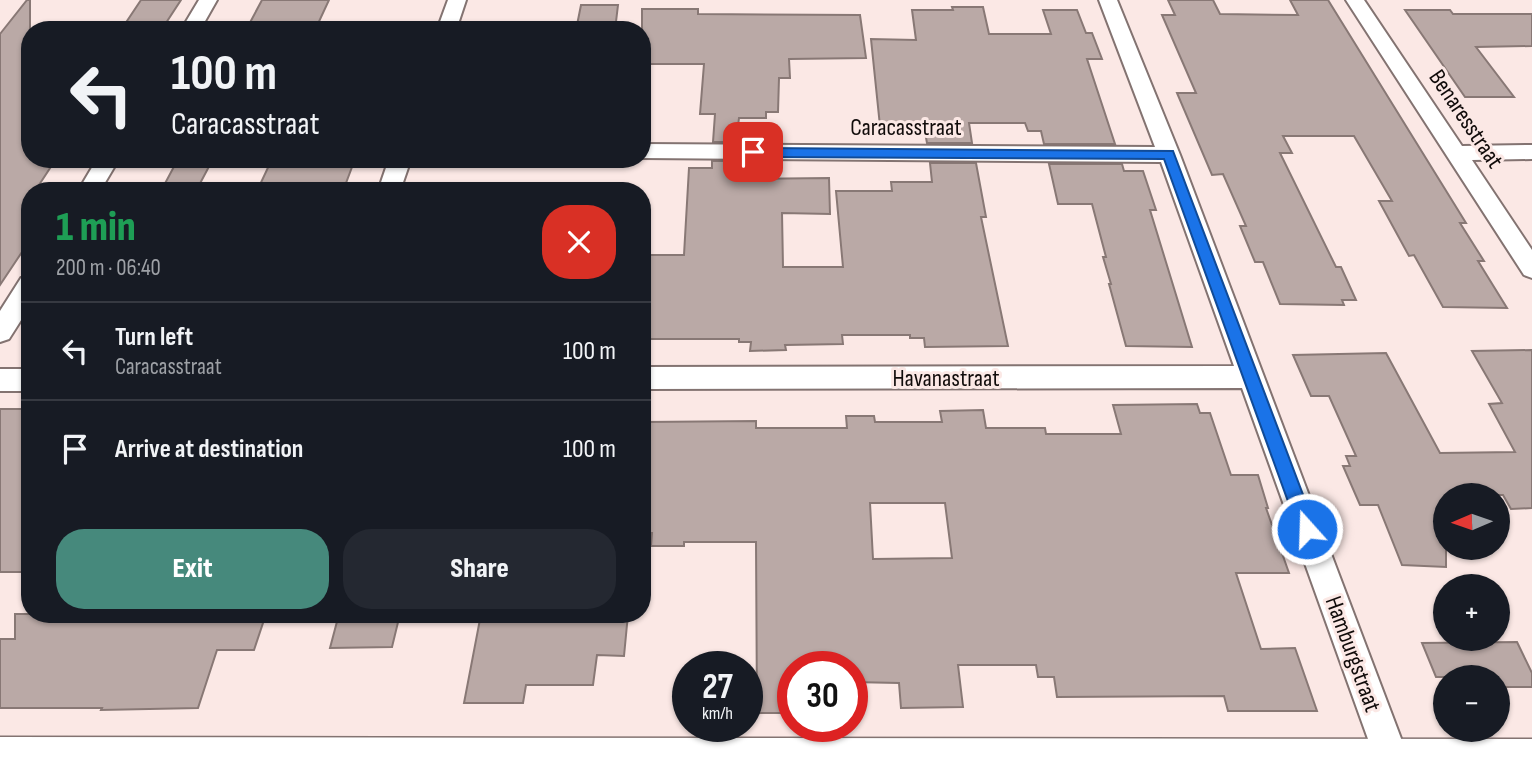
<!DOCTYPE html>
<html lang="en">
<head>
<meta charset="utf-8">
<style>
  :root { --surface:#171b24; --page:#242831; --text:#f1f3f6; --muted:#9ea1a6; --line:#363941; --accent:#46897c }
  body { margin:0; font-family:"Sofia Sans Condensed",sans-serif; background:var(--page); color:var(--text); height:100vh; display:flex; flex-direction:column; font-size:26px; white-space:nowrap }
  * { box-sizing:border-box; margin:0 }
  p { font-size:23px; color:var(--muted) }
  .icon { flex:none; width:38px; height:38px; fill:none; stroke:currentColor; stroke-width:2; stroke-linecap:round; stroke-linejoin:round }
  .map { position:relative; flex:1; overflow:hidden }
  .sheet { position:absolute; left:21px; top:182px; width:630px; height:441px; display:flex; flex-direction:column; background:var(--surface); border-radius:28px; box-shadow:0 2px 5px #0004 }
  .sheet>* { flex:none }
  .banner { position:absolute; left:21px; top:21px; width:630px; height:147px; border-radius:28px; box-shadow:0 2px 5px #0004; background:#171b24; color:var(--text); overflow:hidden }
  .needle { width:46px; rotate:268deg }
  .fabs { position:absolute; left:1433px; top:483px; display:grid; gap:14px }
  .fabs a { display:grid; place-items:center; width:77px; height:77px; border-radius:50%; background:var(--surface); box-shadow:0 2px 5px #0004; font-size:35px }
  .speed { position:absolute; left:672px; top:651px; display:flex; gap:14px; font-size:35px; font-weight:700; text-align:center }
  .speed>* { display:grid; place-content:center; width:91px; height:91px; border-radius:50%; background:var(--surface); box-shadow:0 2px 5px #0004; line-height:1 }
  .speed small { font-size:18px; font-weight:400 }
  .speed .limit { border:10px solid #d22; background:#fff; color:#111 }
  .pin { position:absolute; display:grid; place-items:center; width:60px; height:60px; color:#fff; margin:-30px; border-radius:14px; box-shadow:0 4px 10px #0006 }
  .me { position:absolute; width:77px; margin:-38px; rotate:340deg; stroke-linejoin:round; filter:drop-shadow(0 0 5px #0008) }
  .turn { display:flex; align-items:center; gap:24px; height:147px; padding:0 35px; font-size:32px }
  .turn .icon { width:91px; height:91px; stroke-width:2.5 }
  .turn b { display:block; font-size:49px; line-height:60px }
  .round { display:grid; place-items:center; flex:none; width:74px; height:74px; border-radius:28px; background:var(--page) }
  .head { display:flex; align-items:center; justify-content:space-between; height:119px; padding:0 35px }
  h1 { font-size:42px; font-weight:800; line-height:52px; color:#1e9e55 }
  .action { display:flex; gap:14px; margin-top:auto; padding:14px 35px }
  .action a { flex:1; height:80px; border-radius:28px; background:var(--accent); color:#fff; font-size:28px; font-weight:800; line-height:80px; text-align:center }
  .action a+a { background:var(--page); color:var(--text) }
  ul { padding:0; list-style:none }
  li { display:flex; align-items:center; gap:21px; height:98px; padding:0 35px; border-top:2px solid var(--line) }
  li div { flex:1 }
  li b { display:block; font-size:26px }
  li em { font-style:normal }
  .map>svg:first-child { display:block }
  .building { fill:#baa9a6; stroke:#887875; stroke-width:2; fill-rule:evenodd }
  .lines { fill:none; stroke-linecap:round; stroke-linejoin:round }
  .minor-casing { stroke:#837371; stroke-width:4 }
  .tertiary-casing { stroke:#837371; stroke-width:3 }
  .minor { fill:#fff; fill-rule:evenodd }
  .tertiary { fill:#fff; fill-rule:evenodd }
  .route { fill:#1a73e8; stroke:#114b97; stroke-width:2 }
  .labels { text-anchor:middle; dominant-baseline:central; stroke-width:6; stroke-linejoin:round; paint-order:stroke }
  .street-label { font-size:24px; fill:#100b0a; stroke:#fbe8e5 }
</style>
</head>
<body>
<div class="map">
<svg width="1532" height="764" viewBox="0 0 1532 764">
  <rect width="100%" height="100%" fill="#fbe8e5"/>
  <!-- building -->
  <path class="building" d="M27,0H30V159H56L35,191H30V240L0,285V34Z
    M141,0H181L162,29L121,30Z
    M262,0H329L316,28L246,30Z
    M1168,0H1213L1220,14L1298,15L1290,0H1328L1466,223H1460L1484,261H1478L1507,308L1443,307L1414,255L1409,256L1379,201H1392L1354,136H1283L1292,153H1280L1336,267H1341L1356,300H1342L1344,305L1280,304L1263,262H1255L1240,226H1246L1223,174L1212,175L1177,93H1196L1162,15H1175Z
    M581,5H618L615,30H576Z
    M952,7H983L989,34H1051L1043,10H1077L1086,33H1092L1102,59H1087L1115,144H1044L1041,131H1028L1025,123H969L972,143H927L924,127L880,126L871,39L916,40L912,10H953Z
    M642,9H698V14L860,15L866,58L789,59L790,78H779L778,112H766V118H739L736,142H713L715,114H700L704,64H642Z
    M1405,10H1450L1453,14H1532V46L1476,47L1514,97H1465Z
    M178,159H213L196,191H161Z
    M272,159H355L343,191H257Z
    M712,161H734L735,179L829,178L830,214L782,213L783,267H843L836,191H892L891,182H932L930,163H976L986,217H981L1008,346L925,347L924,338H910V335H842L843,344L785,345L786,350L750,351L751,342H739V339H642V255H684L689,168H712Z
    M1049,164H1122L1124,171H1143L1156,210H1150L1192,347L1126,346L1109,284H1111L1103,257H1106L1092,204H1058Z
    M1532,350V508L1511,509L1503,495H1446V567L1402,565L1378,505H1360L1343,466H1350L1346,456H1356L1329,396H1311L1293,355L1386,353L1440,453L1515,452L1489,404L1502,403L1472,351Z
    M1197,404L1200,413H1210L1231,475H1258L1268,508H1266L1289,573H1236L1261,649L1295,648L1317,711H1228L1224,696L1057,697L1054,677H1038L1036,665H958L963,707L901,708L899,683L852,682V667H793V713H757L756,542H684V546H651L652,533H642L645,422L756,421V428H847L846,416H874L875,422H942L940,411L983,410L986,428H1045L1046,434H1121L1113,405ZM870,503H945L952,558L873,559Z
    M0,409H30V561L24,572H0Z
    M15,614H266L254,650H217L198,708L101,710L102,708H0V639H15Z
    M339,614H400L392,647L330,648Z
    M481,614H628L624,656L597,655L593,685H526L523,703H464Z
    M1517,642L1532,673V687H1498V677H1436L1422,643Z"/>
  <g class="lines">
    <!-- minor casing -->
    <g class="minor-casing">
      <path id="minor" d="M199,0H217L200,30H181Z
        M448,0H466L456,30H437Z
        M1099,0H1117L1180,155L1408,757L1405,764H1377L1242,388L642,389V367L1234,366L1161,162L642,158V144L1155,147Z
        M1346,0H1364L1462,146L1532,145V159L1472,160L1532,250V278L1524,275Z
        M97,159H119L100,191H78Z
        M389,159H411L400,191H378Z
        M30,276V306L9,339L0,342V311L21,278Z
        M0,369H30V391H0Z"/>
    </g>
    <!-- tertiary casing -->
    <g class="tertiary-casing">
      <path id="tertiary" d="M0,737L1532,739V764H0Z"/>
    </g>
    <!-- minor -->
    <use href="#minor" class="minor"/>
    <!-- tertiary -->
    <use href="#tertiary" class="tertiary"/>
  </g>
  <!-- route -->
  <path class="route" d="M753,148L1173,151L1316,529L1313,535L1307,537L1300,535L1298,529L1164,159L753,157L746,152Z"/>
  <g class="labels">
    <!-- street labels -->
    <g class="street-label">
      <text transform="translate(1466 119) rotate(56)">Benaresstraat</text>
      <text x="906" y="127">Caracasstraat</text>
      <text x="946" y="378">Havanastraat</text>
      <text transform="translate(1353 654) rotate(70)">Hamburgstraat</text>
    </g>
  </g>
</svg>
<div class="fabs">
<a><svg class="needle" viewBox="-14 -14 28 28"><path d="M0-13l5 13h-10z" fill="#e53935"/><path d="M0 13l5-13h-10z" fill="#9ea1a6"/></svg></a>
<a>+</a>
<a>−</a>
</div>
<div class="speed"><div>27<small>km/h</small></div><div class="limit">30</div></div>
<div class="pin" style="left:753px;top:152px;background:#d93025"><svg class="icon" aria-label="arrive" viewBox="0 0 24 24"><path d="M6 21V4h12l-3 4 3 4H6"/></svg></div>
<svg class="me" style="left:1307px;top:529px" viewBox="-20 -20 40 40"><circle r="17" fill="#1a73e8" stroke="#fff" stroke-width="3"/><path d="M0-11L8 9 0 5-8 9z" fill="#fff"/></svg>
<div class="banner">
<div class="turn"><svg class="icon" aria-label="left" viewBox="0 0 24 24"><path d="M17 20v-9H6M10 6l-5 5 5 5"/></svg><div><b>100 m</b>Caracasstraat</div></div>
</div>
<section class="sheet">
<div class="head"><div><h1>1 min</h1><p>200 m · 06:40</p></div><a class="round" style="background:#d93025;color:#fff"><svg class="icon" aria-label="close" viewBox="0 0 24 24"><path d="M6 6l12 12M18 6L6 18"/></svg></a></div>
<ul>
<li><svg class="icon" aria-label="left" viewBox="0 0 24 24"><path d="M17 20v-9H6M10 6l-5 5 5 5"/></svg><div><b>Turn left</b><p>Caracasstraat</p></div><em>100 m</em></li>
<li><svg class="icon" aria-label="arrive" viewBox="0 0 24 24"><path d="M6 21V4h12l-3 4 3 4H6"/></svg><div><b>Arrive at destination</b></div><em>100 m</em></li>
</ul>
<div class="action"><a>Exit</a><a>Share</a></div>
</section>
</div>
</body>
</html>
